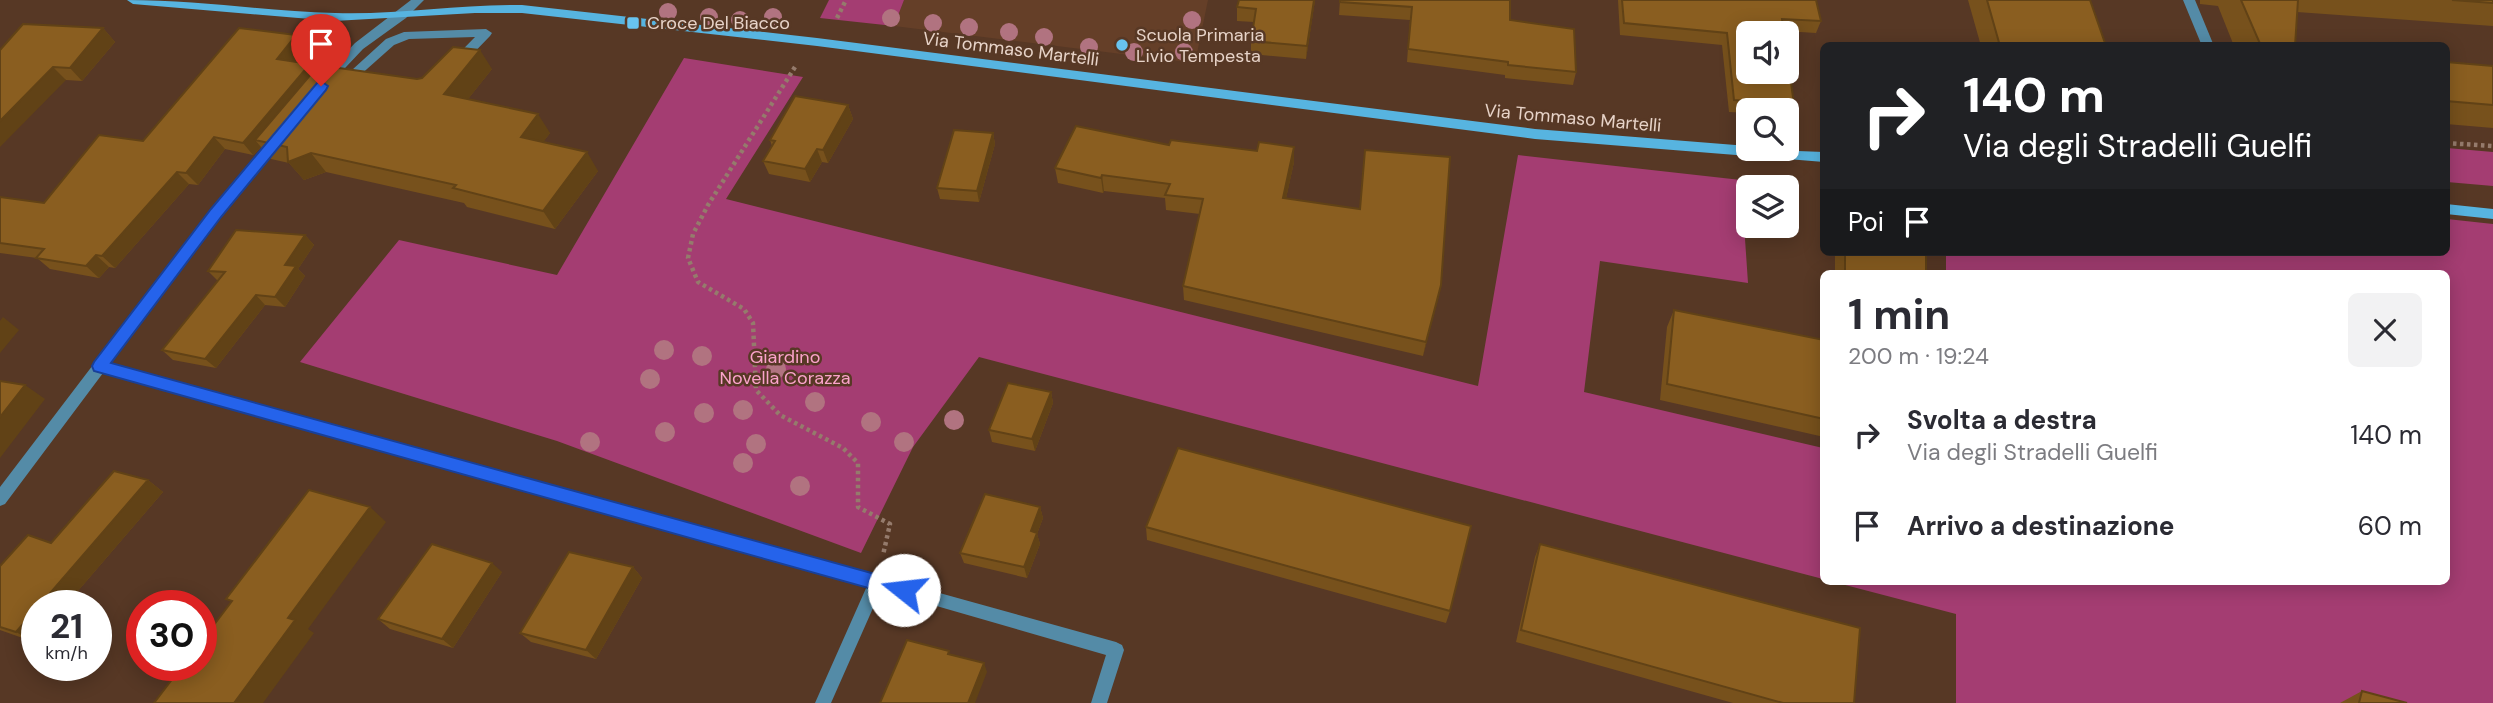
<!DOCTYPE html>
<html lang="it">
<head>
<meta charset="utf-8">
<style>
  :root { --surface:#fff; --page:#f2f2f3; --text:#2b2b33; --muted:#7c7c81 }
  body { margin:0; font-family:"DM Sans",sans-serif; background:var(--page); color:var(--text); height:100vh; display:flex; flex-direction:column; font-size:26px; white-space:nowrap }
  * { box-sizing:border-box; margin:0 }
  p { font-size:23px; color:var(--muted) }
  .icon { flex:none; width:38px; height:38px; fill:none; stroke:currentColor; stroke-width:2; stroke-linecap:round; stroke-linejoin:round }
  .map { position:relative; flex:1; overflow:hidden }
  .panel { position:absolute; left:1820px; top:270px; width:630px; height:315px; display:flex; flex-direction:column; background:var(--surface); border-radius:10px; box-shadow:0 4px 18px #0003 }
  .panel>* { flex:none }
  .hud { position:absolute; left:1820px; top:42px; width:630px; height:214px; border-radius:10px; box-shadow:0 4px 18px #0003; background:#202124; color:#fff; overflow:hidden }
  .tools { position:absolute; left:1736px; top:21px; display:grid; gap:14px }
  .tools a { display:grid; place-items:center; width:63px; height:63px; border-radius:10px; background:var(--surface); box-shadow:0 4px 18px #0003; font-size:35px }
  .speed { position:absolute; left:21px; top:590px; display:flex; gap:14px; font-size:35px; font-weight:700; text-align:center }
  .speed>* { display:grid; place-content:center; width:91px; height:91px; border-radius:50%; background:var(--surface); box-shadow:0 4px 18px #0003; line-height:1 }
  .speed small { font-size:18px; font-weight:400 }
  .speed .limit { border:10px solid #d22; background:#fff; color:#111 }
  .pin { position:absolute; display:grid; place-items:center; width:60px; height:60px; color:#fff; margin:-72px -30px; border-radius:50% 50% 50% 0; rotate:-45deg; box-shadow:0 0 7px #0007 }
  .pin .icon { rotate:45deg }
  .me { position:absolute; width:77px; margin:-38px; rotate:286deg; stroke-linejoin:round; filter:drop-shadow(0 0 5px #0008) }
  .turn { display:flex; align-items:center; gap:24px; height:147px; padding:0 28px; font-size:32px }
  .turn .icon { width:91px; height:91px; stroke-width:2.5 }
  .turn b { display:block; font-size:49px; line-height:60px }
  .then { display:flex; align-items:center; height:66px; padding:0 28px; background:#0003; gap:14px; font-size:26px }
  .round { display:grid; place-items:center; flex:none; width:74px; height:74px; border-radius:10px; background:var(--page) }
  .head { display:flex; align-items:center; justify-content:space-between; height:119px; padding:0 28px }
  h1 { font-size:42px; font-weight:700; line-height:52px }
  ul { padding:0; list-style:none }
  li { display:flex; align-items:center; gap:21px; height:91px; padding:0 28px }
  li div { flex:1 }
  li b { display:block; font-size:26px }
  li em { font-style:normal }
  .map>svg:first-child { display:block }
  .built { fill:#653f28 }
  .green { fill:#a43d72 }
  .lines { fill:none; stroke-linecap:round; stroke-linejoin:round }
  .path { stroke:#957b6c; stroke-width:4.5; stroke-dasharray:3.5 3.5; stroke-linecap:butt }
  .pedestrian { fill:#548ba7; fill-rule:evenodd }
  .minor { fill:#548ba7; fill-rule:evenodd }
  .secondary { fill:#57b4e0; fill-rule:evenodd }
  .tree { fill:#b17380 }
  .wall { fill:#77511c }
  .shaded-wall { fill:#614216 }
  .building { fill:#8a5e20; stroke:#614216; stroke-width:2 }
  .route { fill:#2563eb; stroke:#184099; stroke-width:2 }
  .poi-dot { fill:#68c4f0; stroke:#573825; stroke-width:2.5 }
  .labels { text-anchor:middle; dominant-baseline:central; stroke-width:5; stroke-linejoin:round; paint-order:stroke }
  .poi-label { font-size:18px; fill:#e7d3c8; stroke:#573825; text-anchor:start }
  .street-label { font-size:18px; fill:#e7d3c8; stroke:#573825 }
  .park-label { font-size:18px; fill:#fba3cb; stroke:#573825 }
</style>
</head>
<body>
<div class="map">
<svg width="2493" height="703" viewBox="0 0 2493 703">
  <rect width="100%" height="100%" fill="#573825"/>
  <!-- built -->
  <path class="built" d="M904,0H1208L1195,63L894,26Z"/>
  <!-- green -->
  <path class="green" d="M829,0H904L894,26L820,18Z
    M684,58L803,77L726,199L1478,386L1518,155L1741,180L1748,283L1600,261L1584,392L1823,448V579L979,357L913,447L861,553L557,441L300,362L399,240L557,275Z
    M2447,148L2493,152V186L2447,182Z
    M2447,219L2493,224V703H1956V614L1830,581H2446V273H1946V252H2446Z"/>
  <g class="lines">
    <!-- path -->
    <path class="path" d="M837,18L846,0
      M795,67L708,205L693,234L688,258L698,282L744,309L753,323L756,390L780,415L843,448L858,463V507L890,524L883,555
      M2446,143L2493,146"/>
    <!-- pedestrian -->
    <path class="pedestrian" d="M486,29L492,33L490,36L433,95L429,96L347,84L341,80L386,39L404,32ZM475,37L426,87L358,77L394,45L409,39Z"/>
    <!-- minor -->
    <path class="minor" d="M411,0H424L406,18L363,49L329,85H321L319,82L321,79L355,43Z
      M2183,0H2195L2214,46H2202Z
      M277,135L281,137L283,140L281,143L221,216L111,363L1116,642L1122,645L1124,650L1107,703H1091L1106,655L881,590L831,703H815L867,586L103,373L5,504L0,506V487L211,210L273,137Z"/>
    <!-- secondary -->
    <path class="secondary" d="M127,0C197,0 266,11 335,13C398,15 460,4 522,5L817,38L1535,129L1748,146V149L1824,152V162L1535,139L817,46L522,13H475L334,21L133,4Z
      M2446,204L2493,209V219L2446,214Z"/>
  </g>
  <!-- trees -->
  <g class="tree">
    <circle cx="668" cy="12" r="9"/>
    <circle cx="709" cy="17" r="9"/>
    <circle cx="773" cy="17" r="9"/>
    <circle cx="891" cy="18" r="9"/>
    <circle cx="740" cy="20" r="9"/>
    <circle cx="1192" cy="20" r="9"/>
    <circle cx="933" cy="23" r="9"/>
    <circle cx="969" cy="27" r="9"/>
    <circle cx="1009" cy="32" r="9"/>
    <circle cx="1044" cy="37" r="9"/>
    <circle cx="1089" cy="47" r="9"/>
    <circle cx="1134" cy="52" r="9"/>
    <circle cx="1184" cy="52" r="9"/>
    <circle cx="664" cy="350" r="10"/>
    <circle cx="702" cy="356" r="10"/>
    <circle cx="776" cy="369" r="10"/>
    <circle cx="650" cy="379" r="10"/>
    <circle cx="815" cy="402" r="10"/>
    <circle cx="743" cy="410" r="10"/>
    <circle cx="704" cy="413" r="10"/>
    <circle cx="954" cy="420" r="10"/>
    <circle cx="871" cy="422" r="10"/>
    <circle cx="665" cy="432" r="10"/>
    <circle cx="590" cy="442" r="10"/>
    <circle cx="904" cy="442" r="10"/>
    <circle cx="756" cy="444" r="10"/>
    <circle cx="743" cy="463" r="10"/>
    <circle cx="800" cy="486" r="10"/>
  </g>
  <!-- wall -->
  <path class="wall" d="M1315,0L1306,59L1251,54V41L1254,22L1237,21V7Z
    M1340,0H1510V20L1576,72L1573,85L1505,78V75L1407,62L1410,20L1339,15Z
    M1618,0H1816L1821,21L1816,33L1784,31L1794,105L1789,117H1787V110H1748V113L1729,112L1722,45L1620,35Z
    M1968,0H2090L2106,46H1981Z
    M2200,0H2493V26L2297,12L2295,46H2234L2218,6L2200,4Z
    M103,28L115,42L82,81L66,80L0,50Z
    M296,35L306,47L294,61L315,70L332,67L417,79L492,69L468,99L550,133L543,142L598,171L555,229L467,207L464,203L326,172L304,180L289,163L271,159L261,147L253,155L225,149L198,185L189,184L115,268L109,267L99,278L50,269L37,258L0,253V197L44,203L143,141Z
    M2446,62L2493,66V128L2446,124Z
    M848,105L853,119L828,163L822,162L810,182L769,174L763,161L772,146L770,140Z
    M993,133L995,144L979,202L940,199L937,188Z
    M1169,145L1257,151L1294,147V162L1286,198L1441,285L1423,356L1184,300L1183,286L1200,214L1166,210L1165,198L1104,191L1103,193L1058,183L1055,168Z
    M305,235L314,245L298,269L305,276L285,307L265,305L216,368L173,360L162,350L218,281L208,271Z
    M1835,252H1926V273H1835Z
    M1674,310L1824,340V437L1660,400L1667,327Z
    M1051,392L1053,403L1035,451L992,442L989,430Z
    M148,480L163,492L65,606H37L34,642L0,630V566L51,543Z
    M1040,507L1043,518L1037,534L1040,544L1027,578L964,563L960,553Z
    M1146,527L1450,611L1446,623L1147,540Z
    M1540,544L1854,703H1733L1516,642L1535,557Z
    M633,567L642,578L596,659L531,642L520,633Z
    M502,572L453,648L390,629L378,619Z
    M2362,691L2407,703H2340Z"/>
  <!-- shaded-wall -->
  <path class="shaded-wall" d="M1314,0H1315L1306,59L1307,46Z
    M103,28L115,42L82,81L70,68Z
    M296,35L306,47L287,71L277,59Z
    M480,50L492,69L457,113L444,94Z
    M310,64L320,76L255,140L261,147L253,155L243,143Z
    M53,67L66,80L0,147V121Z
    M848,105L853,119L828,163L823,150Z
    M538,114L550,133L533,156L521,137Z
    M993,133L995,144L979,202L977,191Z
    M214,137L225,149L198,185L186,173Z
    M1294,147V162L1283,213V198Z
    M817,149L822,162L810,182L805,169Z
    M587,152L598,171L555,229L543,211Z
    M311,153L326,172L304,180L288,162Z
    M177,172L189,184L115,268L102,256Z
    M1102,175L1104,191L1103,193L1101,178Z
    M305,235L314,245L298,269L305,276L285,307L275,297L285,265Z
    M96,255L109,267L99,278L86,266Z
    M1441,285L1438,300L1423,356L1426,342Z
    M256,295L265,305L216,368L205,359Z
    M3,317L19,330L0,353V321Z
    M25,385L45,399L0,458V417Z
    M1051,392L1053,403L1035,451L1032,439Z
    M148,480L163,492L65,606H39Z
    M370,507L386,522L308,629L314,633L263,703H234L288,618Z
    M1040,507L1043,518L1037,534L1040,544L1027,578L1024,567L1031,531Z
    M492,563L502,572L453,648L442,639Z
    M633,567L642,578L596,659L586,650Z
    M37,608V638L34,642L16,632Z
    M984,663L987,672L975,703H968Z"/>
  <!-- building -->
  <path class="building" d="M1239,0H1314L1307,46L1251,41L1256,9L1237,7Z
    M1340,0H1510V20L1574,29L1576,72L1508,65V62L1408,49L1412,7L1340,2Z
    M1622,0H1816L1821,21L1782,19L1784,33H1748V72H1787V52L1794,105L1734,100L1727,33L1624,23Z
    M1987,0H2090L2106,46H2000Z
    M2241,0H2298L2295,46H2261Z
    M2452,0H2493V3Z
    M23,24L103,28L70,68L53,67L0,121V50Z
    M239,28L296,35L277,59L310,64L243,143L214,137L186,173L177,172L102,256L96,255L86,266L36,258L44,249L0,243V197L44,203L99,135L143,141Z
    M453,47L480,50L444,94L538,114L521,137L587,152L543,211L453,188L456,185L311,153L288,162L287,147L255,140L323,60L332,67L417,79L422,78Z
    M2446,62L2493,66V105L2446,101Z
    M795,96L848,105L823,150L817,149L805,169L763,161L775,141L770,140Z
    M1076,126L1169,145L1171,140L1257,151L1259,142L1294,147L1283,198L1360,209L1365,150L1450,157L1441,285L1426,342L1183,286L1203,199L1165,195L1170,184L1102,175L1101,178L1055,168Z
    M954,130L993,133L977,191L937,188Z
    M236,230L305,235L285,265L296,266L275,297L256,295L205,359L162,350L225,272L208,271Z
    M1845,252H1926V273H1845Z
    M1674,310L1824,340V419L1667,384Z
    M0,381L25,385L0,417Z
    M1008,383L1051,392L1032,439L989,430Z
    M1178,448L1471,526L1450,611L1146,527Z
    M114,471L148,480L39,606H37V608L16,632L0,627V566L28,535L51,543Z
    M309,490L370,507L288,618L295,620L234,703H154L183,665H201V642L232,601L226,599Z
    M985,494L1040,507L1031,531L1037,533L1024,567L960,553Z
    M432,544L492,563L442,639L378,619Z
    M1540,544L1860,628L1854,703H1783L1521,630Z
    M569,552L633,567L586,650L520,633Z
    M907,640L949,651L948,654L984,663L968,703H880Z
    M2362,691L2407,703H2359Z"/>
  <!-- route -->
  <path class="route" d="M321,81L328,86L326,90L221,217L111,363L904,582L910,584L913,590L910,596L904,598L94,371L92,366L94,362L211,209L317,83Z"/>
  <!-- markers -->
  <g class="poi-dot">
    <rect x="626" y="16" width="14" height="14" rx="3.5"/>
    <circle cx="1122" cy="45" r="7"/>
  </g>
  <g class="labels">
    <!-- poi labels -->
    <g class="poi-label">
      <text x="647" y="23">Croce Del Biacco</text>
      <text x="1136" y="35">Scuola Primaria<tspan x="1136" dy="21">Livio Tempesta</tspan></text>
    </g>
    <!-- street labels -->
    <g class="street-label">
      <text transform="translate(1011 49) rotate(7)">Via Tommaso Martelli</text>
      <text transform="translate(1573 118) rotate(5)">Via Tommaso Martelli</text>
    </g>
    <!-- park labels -->
    <g class="park-label">
      <text x="785" y="357">Giardino<tspan x="785" dy="21">Novella Corazza</tspan></text>
    </g>
  </g>
</svg>
<div class="tools">
<a><svg class="icon" aria-label="sound" viewBox="0 0 24 24"><path d="M4 9h4l5-4v14l-5-4H4zM17 9q2 3 0 6"/></svg></a>
<a><svg class="icon" aria-label="search" viewBox="0 0 24 24"><circle cx="10" cy="10" r="6"/><path d="M15 15l6 6"/></svg></a>
<a><svg class="icon" aria-label="layers" viewBox="0 0 24 24"><path d="M12 4l9 5-9 5-9-5zM3 14l9 5 9-5"/></svg></a>
</div>
<div class="speed"><div>21<small>km/h</small></div><div class="limit">30</div></div>
<div class="pin" style="left:321px;top:86px;background:#d93025"><svg class="icon" aria-label="arrive" viewBox="0 0 24 24"><path d="M6 21V4h12l-3 4 3 4H6"/></svg></div>
<svg class="me" style="left:904px;top:590px" viewBox="-20 -20 40 40"><circle r="19" fill="#fff"/><path d="M0-13L10 11 0 6-10 11z" fill="#2563eb"/></svg>
<div class="hud">
<div class="turn"><svg class="icon" aria-label="right" viewBox="0 0 24 24"><path d="M7 20v-9h11M14 6l5 5-5 5"/></svg><div><b>140 m</b>Via degli Stradelli Guelfi</div></div>
<div class="then">Poi<svg class="icon" aria-label="arrive" viewBox="0 0 24 24"><path d="M6 21V4h12l-3 4 3 4H6"/></svg></div>
</div>
<section class="panel">
<div class="head"><div><h1>1 min</h1><p>200 m · 19:24</p></div><a class="round"><svg class="icon" aria-label="close" viewBox="0 0 24 24"><path d="M6 6l12 12M18 6L6 18"/></svg></a></div>
<ul>
<li><svg class="icon" aria-label="right" viewBox="0 0 24 24"><path d="M7 20v-9h11M14 6l5 5-5 5"/></svg><div><b>Svolta a destra</b><p>Via degli Stradelli Guelfi</p></div><em>140 m</em></li>
<li><svg class="icon" aria-label="arrive" viewBox="0 0 24 24"><path d="M6 21V4h12l-3 4 3 4H6"/></svg><div><b>Arrivo a destinazione</b></div><em>60 m</em></li>
</ul>
</section>
</div>
</body>
</html>
